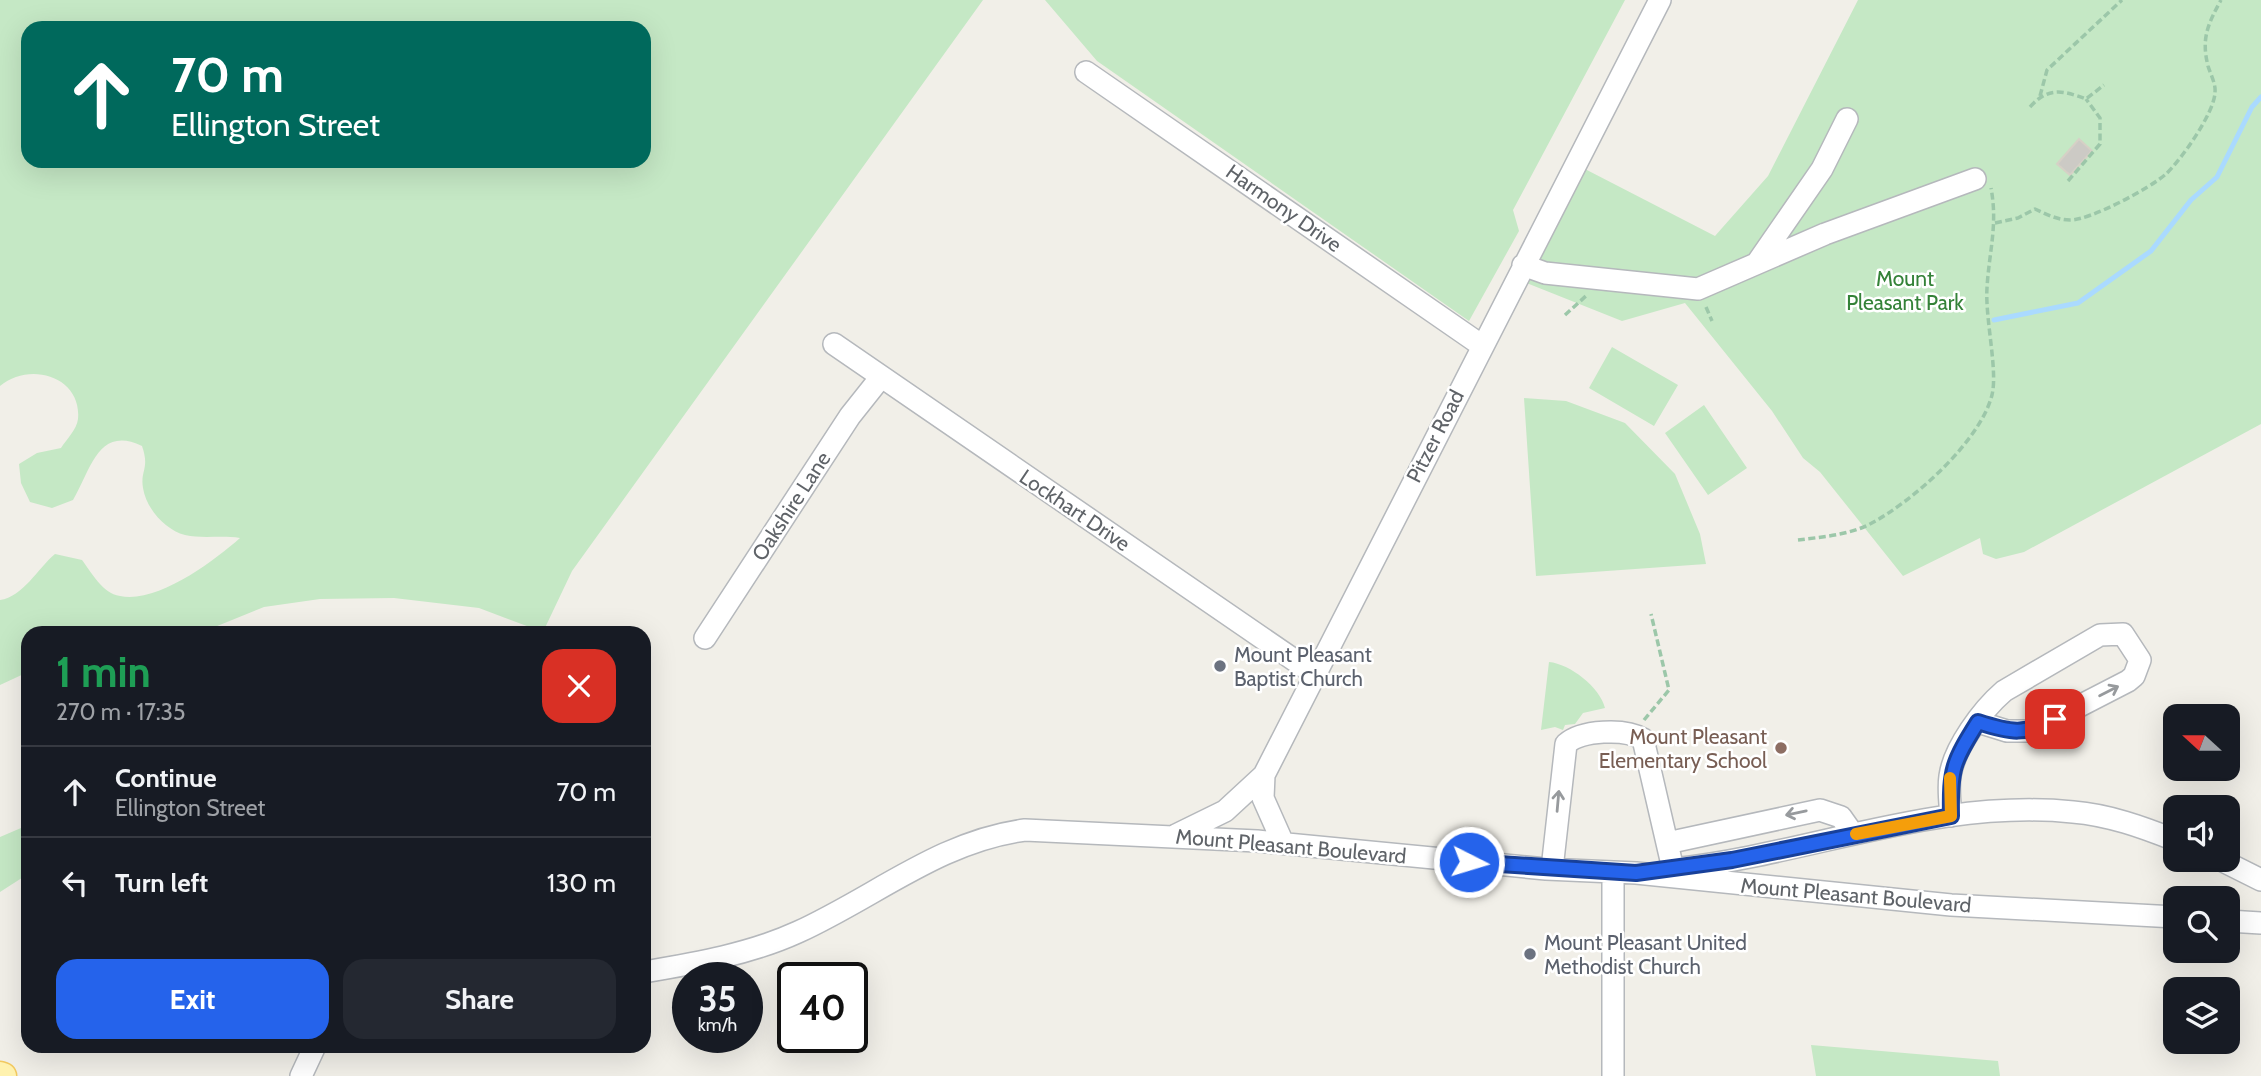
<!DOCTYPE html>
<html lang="en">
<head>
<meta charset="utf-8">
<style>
  :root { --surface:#171b24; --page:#242831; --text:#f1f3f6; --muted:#9ea1a6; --line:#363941; --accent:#2563eb }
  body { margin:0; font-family:Cabin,sans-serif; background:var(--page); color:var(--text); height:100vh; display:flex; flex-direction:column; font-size:26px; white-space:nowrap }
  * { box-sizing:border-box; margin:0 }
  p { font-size:23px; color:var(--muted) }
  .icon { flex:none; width:38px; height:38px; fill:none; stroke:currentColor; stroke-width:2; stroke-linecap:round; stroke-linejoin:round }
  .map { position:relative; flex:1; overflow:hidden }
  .sheet { position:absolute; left:21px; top:626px; width:630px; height:427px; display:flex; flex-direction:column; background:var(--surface); border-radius:21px; box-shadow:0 7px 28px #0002 }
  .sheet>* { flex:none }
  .top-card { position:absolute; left:21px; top:21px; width:630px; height:147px; border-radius:21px; box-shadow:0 7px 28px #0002; background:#00695c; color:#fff; overflow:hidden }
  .needle { width:46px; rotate:291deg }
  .fabs { position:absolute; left:2163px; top:704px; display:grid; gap:14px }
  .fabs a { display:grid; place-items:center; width:77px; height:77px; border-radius:14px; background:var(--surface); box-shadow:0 7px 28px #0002; font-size:35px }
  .speed { position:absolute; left:672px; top:962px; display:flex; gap:14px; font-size:35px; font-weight:700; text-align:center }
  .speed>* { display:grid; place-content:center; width:91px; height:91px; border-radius:50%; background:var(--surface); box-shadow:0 7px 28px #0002; line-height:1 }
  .speed small { font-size:18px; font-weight:400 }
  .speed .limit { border:4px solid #111; border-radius:10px; background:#fff; color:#111 }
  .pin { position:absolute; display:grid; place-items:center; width:60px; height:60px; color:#fff; margin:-30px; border-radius:14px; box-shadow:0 4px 10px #0006 }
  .me { position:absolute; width:77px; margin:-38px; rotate:95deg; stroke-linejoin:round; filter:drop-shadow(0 0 5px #0008) }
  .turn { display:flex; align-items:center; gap:24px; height:147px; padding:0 35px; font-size:32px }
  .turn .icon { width:91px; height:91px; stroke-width:2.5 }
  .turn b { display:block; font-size:49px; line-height:60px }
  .round { display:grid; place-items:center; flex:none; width:74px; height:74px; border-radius:21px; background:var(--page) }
  .headline { display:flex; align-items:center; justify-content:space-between; height:119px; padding:0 35px }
  h1 { font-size:42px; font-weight:800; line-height:52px; color:#1e9e55 }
  .action { display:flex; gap:14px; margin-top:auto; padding:14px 35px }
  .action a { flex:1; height:80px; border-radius:21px; background:var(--accent); color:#fff; font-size:28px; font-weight:800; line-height:80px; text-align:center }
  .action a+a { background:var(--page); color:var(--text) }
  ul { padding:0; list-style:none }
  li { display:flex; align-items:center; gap:21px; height:91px; padding:0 35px; border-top:2px solid var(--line) }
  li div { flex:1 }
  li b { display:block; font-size:26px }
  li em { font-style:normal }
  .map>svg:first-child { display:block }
  .green { fill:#c5e8c5; fill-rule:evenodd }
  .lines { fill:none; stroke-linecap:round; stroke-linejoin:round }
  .stream { stroke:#aadaff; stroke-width:5 }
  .building { fill:#cccac5; stroke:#d6d1c6; stroke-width:2 }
  .minor-casing { stroke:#b5b8bc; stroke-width:24 }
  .major-casing { stroke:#f2c960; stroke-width:29 }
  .path { stroke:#9cc7a9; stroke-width:3.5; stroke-dasharray:7 3.5; stroke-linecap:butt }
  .minor { stroke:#fff; stroke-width:21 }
  .major { stroke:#fff2af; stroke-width:26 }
  .oneway { stroke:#979a9d }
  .route-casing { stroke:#184099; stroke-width:18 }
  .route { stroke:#2563eb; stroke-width:12 }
  .slow { stroke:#f59e0b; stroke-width:12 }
  .worship-dot { fill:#6b7280; stroke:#fff; stroke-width:2.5 }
  .education-dot { fill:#8d6e63; stroke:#fff; stroke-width:2.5 }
  .labels { text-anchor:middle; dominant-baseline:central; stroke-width:5; stroke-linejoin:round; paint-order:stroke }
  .street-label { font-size:21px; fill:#5f6368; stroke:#fff }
  .park-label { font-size:21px; fill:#348238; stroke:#fff }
  .worship-label { font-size:21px; fill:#5b616d; stroke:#fff; text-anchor:start }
  .education-label { font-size:21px; fill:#785e54; stroke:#fff; text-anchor:end }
</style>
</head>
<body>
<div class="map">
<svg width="2261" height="1076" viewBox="0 0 2261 1076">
  <rect width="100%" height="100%" fill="#f1efe8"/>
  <!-- green -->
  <path class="green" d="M0,0H983L572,571L543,632L479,608L394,598L320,599L264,607L200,633L28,634V672L0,685V600C23,597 38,568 55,554L82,560C92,573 102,593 120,596C157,604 214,561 240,538C222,535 202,539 185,535C165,530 146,508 143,488C140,470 150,469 142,446C98,425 91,470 73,500L52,508L30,502L21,483L19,464L37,453L61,448C66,440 77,429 78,419C82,376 29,361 0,386ZM28,28H644V161H28Z
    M1045,0H1625L1513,210L1519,231L1469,321L1097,61Z
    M1858,0H2261V424L2024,552L1996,559L1983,554L1980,538L1903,576L1820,472L1803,458L1772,411L1685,303L1622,321L1524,282L1583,168L1715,236L1768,176Z
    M1612,347L1678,385L1654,426L1589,388Z
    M1524,398L1566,401L1625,423L1675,474L1700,534L1706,564L1536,576Z
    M1704,405L1747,468L1708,495L1665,433Z
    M1549,662C1570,664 1600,687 1605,708L1583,713L1575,724L1565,725L1563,730L1555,727L1541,730Z
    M28,825V874L0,892V837Z
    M1811,1045L1998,1061L2000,1076H1816Z"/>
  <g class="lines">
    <!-- stream -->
    <path class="stream" d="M1994,320L2078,303L2151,251L2191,200L2217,177L2252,107L2261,97"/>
  </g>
  <!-- building -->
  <path class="building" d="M2079,139L2092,151L2070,175L2057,164Z"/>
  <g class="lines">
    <!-- minor casing -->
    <g class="minor-casing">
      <path id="minor" d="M1086,72L1481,345
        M1757,263L1822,169L1847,119
        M1523,265L1545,273L1698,289L1825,234L1975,179
        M834,344L1316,675
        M705,638L850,416L881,377
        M1264,775L1263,798L1283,843
        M1951,816C1950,803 1948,789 1950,776C1954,748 1982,710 2004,691L2100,635L2123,634L2140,660L2134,676L2128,681L2031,731H2007L1978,722
        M1176,835L1225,811L1264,775L1660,0
        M1667,843L1820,810L1841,817L1853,834
        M2219,859L2261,880
        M1552,869L1566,744C1581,730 1625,728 1643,739L1673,869
        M1673,869C1807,855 1936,798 2073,812C2109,815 2142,827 2175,840
        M2228,921L2261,923
        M644,972C697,963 750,954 798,932C875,897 940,841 1025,830L1257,841L1546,869L1636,873L1951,905L2175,917
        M301,1076L315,1046
        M1613,1076V872"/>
    </g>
    <!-- major casing -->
    <g class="major-casing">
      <path id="major" d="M0,1075L3,1076"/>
    </g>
    <!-- path -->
    <path class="path" d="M2040,96L2047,70L2122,0
      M2030,107C2048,87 2062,90 2086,99L2104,85
      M2068,181L2100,144V118L2086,99
      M1995,223L2018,218L2035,209C2046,214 2057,220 2070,220C2091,220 2150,188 2166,174C2181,160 2215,112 2215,92C2216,84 2210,73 2208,66C2201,38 2208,24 2221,0
      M1706,307L1712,321
      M1565,315L1587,295
      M1798,540C1821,537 1849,535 1870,524C1912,502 1980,442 1992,395C1998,370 1985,319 1987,288C1989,252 1998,225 1991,188
      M1644,720L1669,690L1651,614"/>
    <!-- minor -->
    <use href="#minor" class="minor"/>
    <!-- major -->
    <use href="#major" class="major"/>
  </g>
  <!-- one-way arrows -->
  <defs><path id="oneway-shaft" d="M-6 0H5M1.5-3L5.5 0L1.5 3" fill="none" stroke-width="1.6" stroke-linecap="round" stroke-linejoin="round" transform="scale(1.75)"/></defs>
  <g class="oneway">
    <use href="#oneway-shaft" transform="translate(2109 691) rotate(-27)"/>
    <use href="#oneway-shaft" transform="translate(1558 801) rotate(-85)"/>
    <use href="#oneway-shaft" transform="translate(1796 813) rotate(168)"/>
  </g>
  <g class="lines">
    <!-- route casing -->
    <g class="route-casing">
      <path id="route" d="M1469,862L1636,873L1732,860L1951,816C1950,769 1953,762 1978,722C2012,733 2024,735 2055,719"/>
    </g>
    <!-- route -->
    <use href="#route" class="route"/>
    <!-- slow -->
    <path class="slow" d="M1856,834L1951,816L1950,778"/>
  </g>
  <!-- markers -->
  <g class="worship-dot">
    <circle cx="1220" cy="666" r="7"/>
    <circle cx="1530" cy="954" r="7"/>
  </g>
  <circle class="education-dot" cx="1781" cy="748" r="7"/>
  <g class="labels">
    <!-- street labels -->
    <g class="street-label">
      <text transform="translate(1284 208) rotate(35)">Harmony Drive</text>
      <text transform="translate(1435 436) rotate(-63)">Pitzer Road</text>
      <text transform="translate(791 506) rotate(-57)">Oakshire Lane</text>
      <text transform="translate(1075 510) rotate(34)">Lockhart Drive</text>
      <text transform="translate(1291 846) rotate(5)">Mount Pleasant Boulevard</text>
      <text transform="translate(1856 895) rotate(5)">Mount Pleasant Boulevard</text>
    </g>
    <!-- park labels -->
    <g class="park-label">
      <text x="1905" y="278">Mount<tspan x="1905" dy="24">Pleasant Park</tspan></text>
    </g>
    <!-- worship labels -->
    <g class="worship-label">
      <text x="1234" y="654">Mount Pleasant<tspan x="1234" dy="24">Baptist Church</tspan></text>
      <text x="1544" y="942">Mount Pleasant United<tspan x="1544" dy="24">Methodist Church</tspan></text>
    </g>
    <!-- education labels -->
    <g class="education-label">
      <text x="1767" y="736">Mount Pleasant<tspan x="1767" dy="24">Elementary School</tspan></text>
    </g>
  </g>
</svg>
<div class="fabs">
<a><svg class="needle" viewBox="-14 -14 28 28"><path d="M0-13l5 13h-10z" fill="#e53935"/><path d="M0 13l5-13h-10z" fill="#9ea1a6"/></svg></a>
<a><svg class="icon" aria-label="sound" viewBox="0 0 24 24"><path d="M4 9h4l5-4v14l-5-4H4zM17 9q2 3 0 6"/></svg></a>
<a><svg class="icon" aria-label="search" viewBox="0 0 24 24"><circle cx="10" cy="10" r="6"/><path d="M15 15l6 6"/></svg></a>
<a><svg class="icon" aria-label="layers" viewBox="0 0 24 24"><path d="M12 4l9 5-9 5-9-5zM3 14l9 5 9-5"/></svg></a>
</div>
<div class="speed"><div>35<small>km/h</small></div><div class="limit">40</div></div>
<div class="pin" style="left:2055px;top:719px;background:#d93025"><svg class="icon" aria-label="arrive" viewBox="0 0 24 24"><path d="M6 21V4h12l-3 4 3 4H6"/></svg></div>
<svg class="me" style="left:1469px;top:862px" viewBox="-20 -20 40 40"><circle r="17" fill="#2563eb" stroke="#fff" stroke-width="3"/><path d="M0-11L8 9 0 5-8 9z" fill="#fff"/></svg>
<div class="top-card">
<div class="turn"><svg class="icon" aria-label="ahead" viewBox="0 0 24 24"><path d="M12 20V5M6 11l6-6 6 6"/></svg><div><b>70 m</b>Ellington Street</div></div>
</div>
<section class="sheet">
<div class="headline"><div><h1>1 min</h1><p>270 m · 17:35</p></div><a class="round" style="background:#d93025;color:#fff"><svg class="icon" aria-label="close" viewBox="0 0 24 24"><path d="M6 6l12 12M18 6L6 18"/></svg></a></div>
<ul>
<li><svg class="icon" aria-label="ahead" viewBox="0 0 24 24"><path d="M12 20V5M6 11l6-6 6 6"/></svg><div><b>Continue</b><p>Ellington Street</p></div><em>70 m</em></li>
<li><svg class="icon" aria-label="left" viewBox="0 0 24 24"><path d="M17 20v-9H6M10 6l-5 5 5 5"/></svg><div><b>Turn left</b></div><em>130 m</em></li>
</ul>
<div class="action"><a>Exit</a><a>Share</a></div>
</section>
</div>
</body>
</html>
